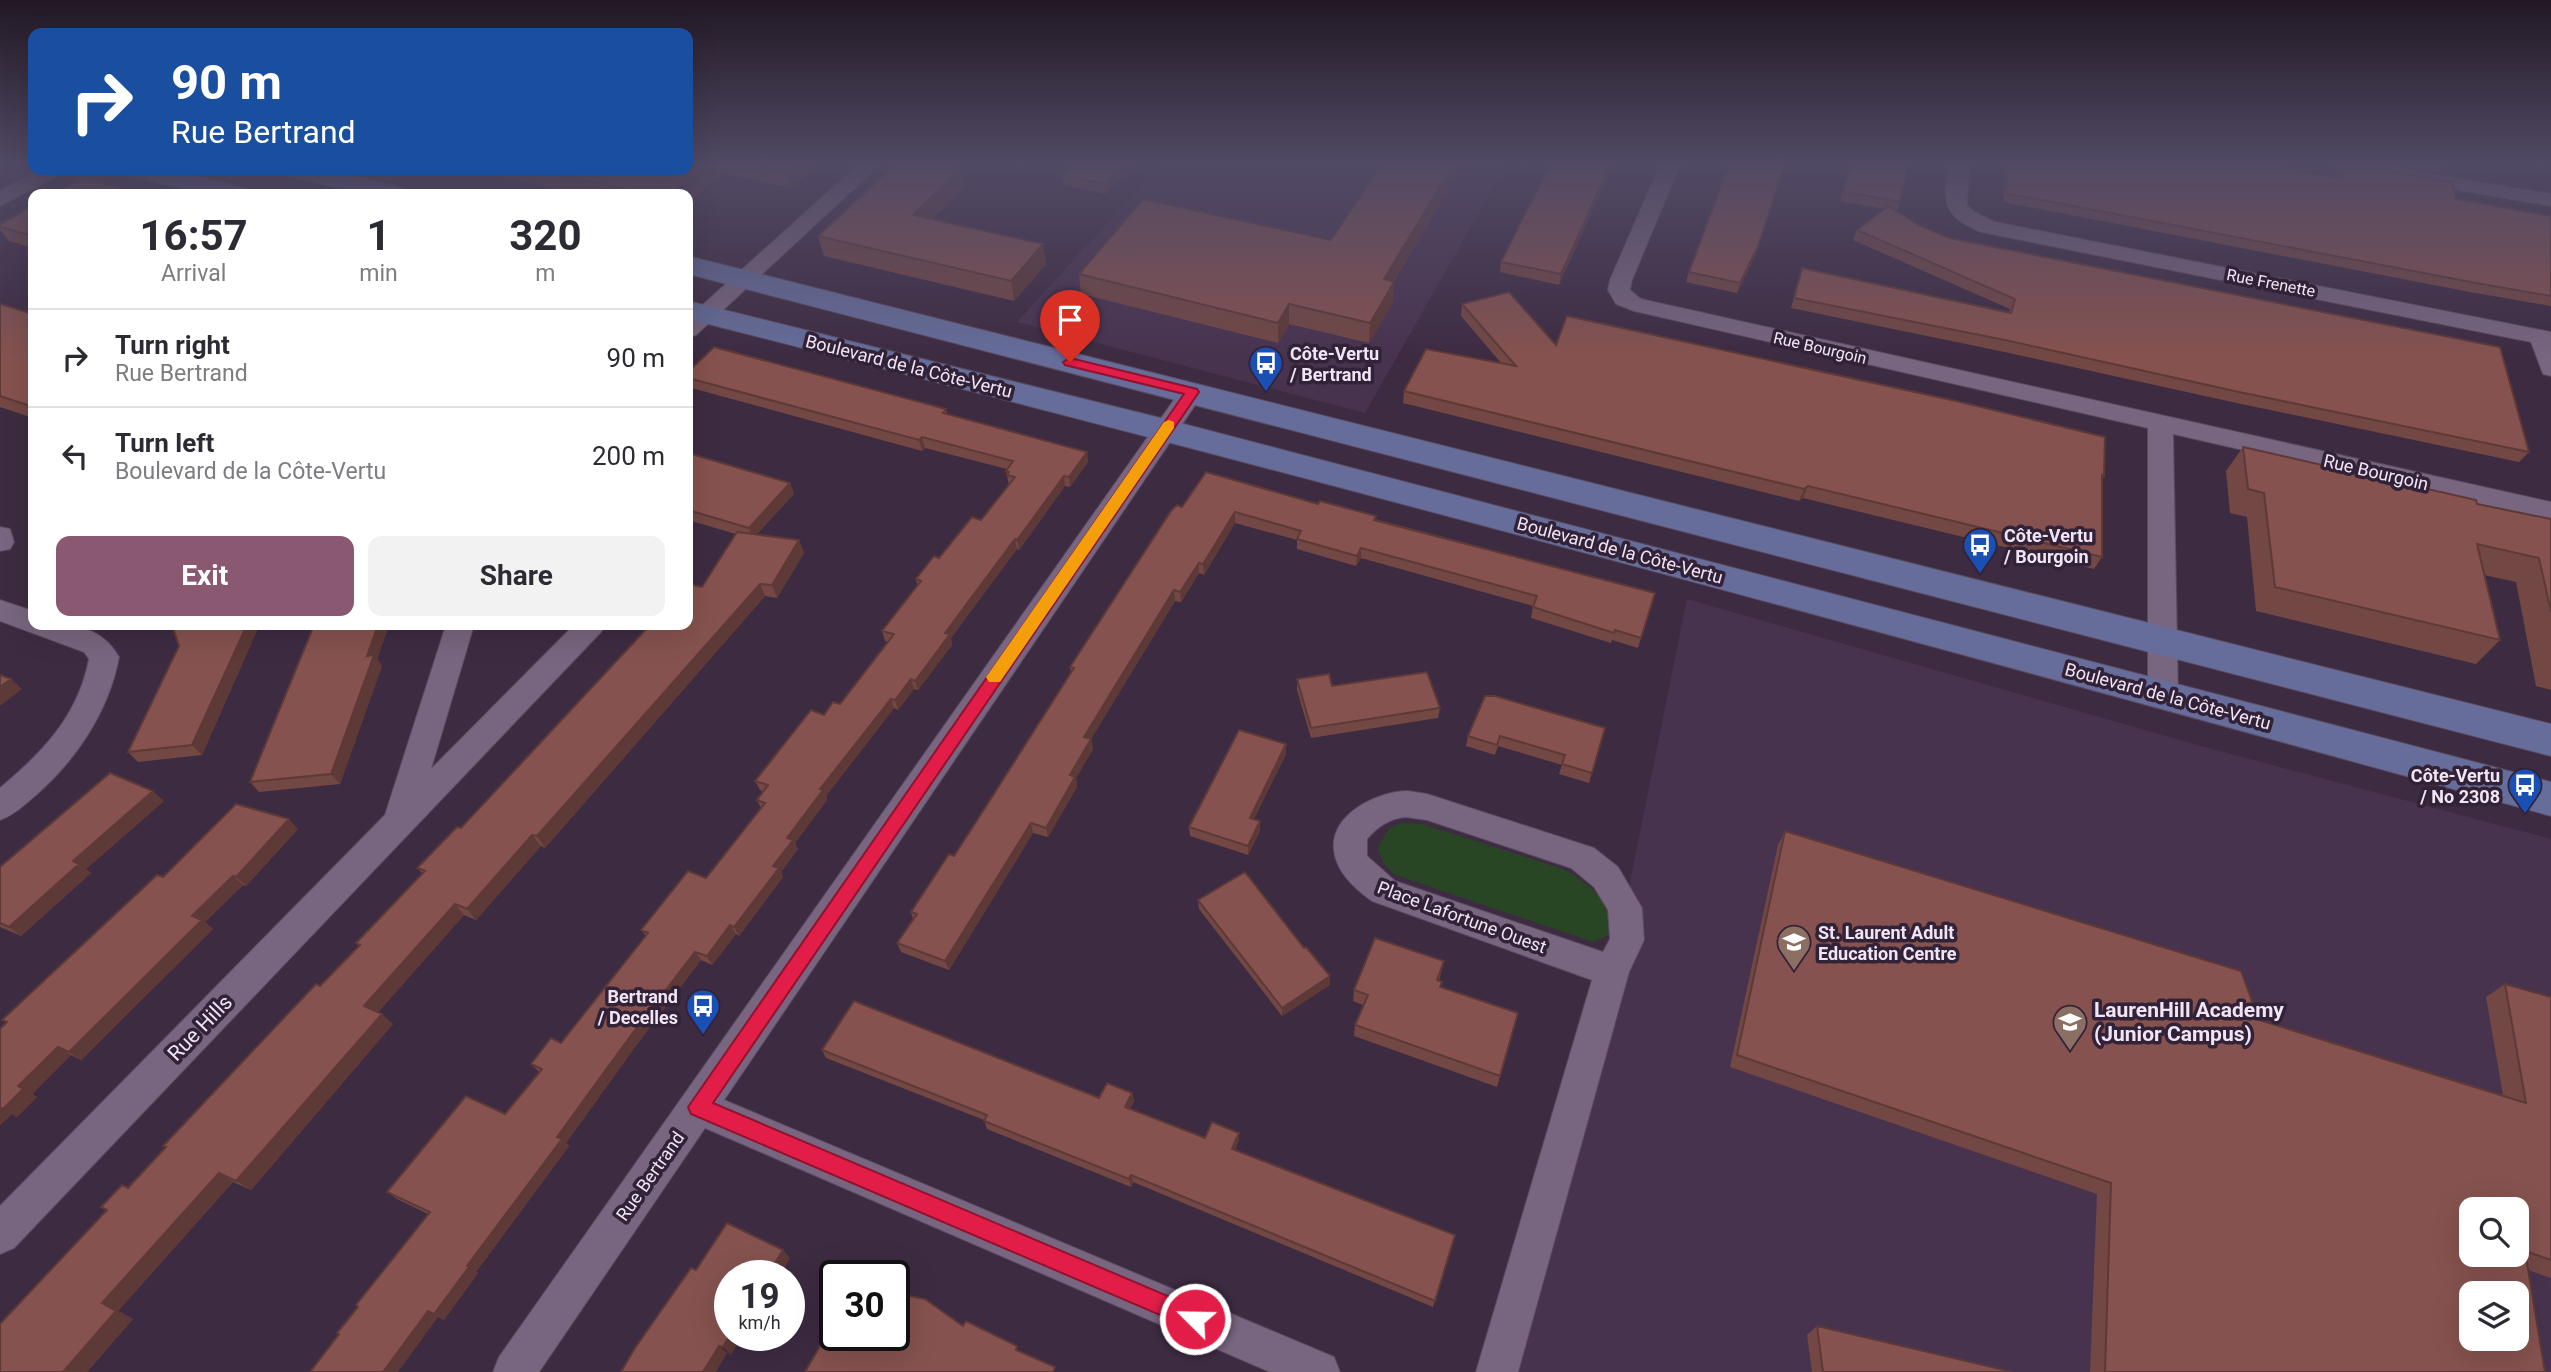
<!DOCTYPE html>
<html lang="en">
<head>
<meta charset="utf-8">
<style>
  :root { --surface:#fff; --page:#f2f2f3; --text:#2b2b33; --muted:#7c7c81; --line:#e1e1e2; --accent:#8a5871 }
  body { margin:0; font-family:Roboto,sans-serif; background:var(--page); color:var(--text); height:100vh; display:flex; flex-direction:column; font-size:26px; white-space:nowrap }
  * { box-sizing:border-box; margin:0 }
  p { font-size:23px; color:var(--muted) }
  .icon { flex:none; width:38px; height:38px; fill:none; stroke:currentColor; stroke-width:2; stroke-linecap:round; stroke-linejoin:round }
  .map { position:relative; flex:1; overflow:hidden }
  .side { position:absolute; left:28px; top:189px; width:665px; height:441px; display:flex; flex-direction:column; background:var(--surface); border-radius:14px; box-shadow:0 7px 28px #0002 }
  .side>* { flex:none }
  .top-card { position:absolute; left:28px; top:28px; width:665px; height:147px; border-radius:14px; box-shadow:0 7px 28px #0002; background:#1a4fa0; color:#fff; overflow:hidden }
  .fabs { position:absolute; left:2459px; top:1197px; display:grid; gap:14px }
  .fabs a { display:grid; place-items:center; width:70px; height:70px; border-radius:14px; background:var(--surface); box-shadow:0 7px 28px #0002; font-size:35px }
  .speed { position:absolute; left:714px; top:1260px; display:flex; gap:14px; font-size:35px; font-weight:700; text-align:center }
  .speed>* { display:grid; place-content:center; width:91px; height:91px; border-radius:50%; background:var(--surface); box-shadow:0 7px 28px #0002; line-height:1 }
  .speed small { font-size:18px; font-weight:400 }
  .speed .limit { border:4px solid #111; border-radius:10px; background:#fff; color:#111 }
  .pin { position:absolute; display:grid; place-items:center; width:60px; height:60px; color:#fff; margin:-72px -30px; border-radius:50% 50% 50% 0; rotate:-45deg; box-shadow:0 0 7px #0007 }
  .pin .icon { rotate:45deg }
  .me { position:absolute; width:77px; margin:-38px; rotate:293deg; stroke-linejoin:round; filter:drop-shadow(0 0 5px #0008) }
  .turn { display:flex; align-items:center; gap:24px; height:147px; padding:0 28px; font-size:32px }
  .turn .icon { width:91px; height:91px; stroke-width:2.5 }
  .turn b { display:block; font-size:49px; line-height:60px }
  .eta { display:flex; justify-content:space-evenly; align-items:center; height:119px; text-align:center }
  .eta b { font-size:42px; font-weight:700; line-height:49px }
  .cta { display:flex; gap:14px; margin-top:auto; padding:14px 28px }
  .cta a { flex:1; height:80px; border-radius:14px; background:var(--accent); color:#fff; font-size:28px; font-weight:700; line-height:80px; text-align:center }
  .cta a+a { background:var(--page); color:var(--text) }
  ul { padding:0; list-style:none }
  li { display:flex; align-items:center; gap:21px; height:98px; padding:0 28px; border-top:2px solid var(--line) }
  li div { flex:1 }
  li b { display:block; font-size:26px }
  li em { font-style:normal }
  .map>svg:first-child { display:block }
  .built { fill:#48334f; fill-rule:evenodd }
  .green { fill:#294624 }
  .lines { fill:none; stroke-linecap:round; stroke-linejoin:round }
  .minor-casing { stroke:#584a5e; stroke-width:2 }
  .secondary-casing { stroke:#584a5e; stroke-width:2 }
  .minor { fill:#78657f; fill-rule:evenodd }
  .secondary { fill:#666d9a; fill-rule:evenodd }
  .wall { fill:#724744 }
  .shaded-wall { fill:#5d3937 }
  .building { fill:#85524f; stroke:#5d3937; stroke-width:2; fill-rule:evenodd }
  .route { fill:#e11d48; stroke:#92132f; stroke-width:2 }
  .slow { fill:#f59e0b }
  .labels { text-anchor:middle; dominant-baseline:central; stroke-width:7; stroke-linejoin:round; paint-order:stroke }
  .far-street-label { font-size:16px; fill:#f0e5f4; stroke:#322238 }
  .poi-label { font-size:18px; font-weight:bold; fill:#f0e5f4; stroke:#322238; text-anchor:start }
  .street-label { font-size:18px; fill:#f0e5f4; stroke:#322238 }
  .near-poi-label { font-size:21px; font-weight:bold; fill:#f0e5f4; stroke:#322238; text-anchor:start }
  .near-street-label { font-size:21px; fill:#f0e5f4; stroke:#322238 }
</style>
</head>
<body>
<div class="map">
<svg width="2551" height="1372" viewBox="0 0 2551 1372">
  <rect width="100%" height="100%" fill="#3d2b42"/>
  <!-- built -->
  <path class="built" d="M1160,165H1506L1365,413L1017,322Z
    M1687,599L2197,745L2551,839V1372H1497L1612,971ZM2471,1209H2516V1255H2471ZM2471,1293H2516V1339H2471Z"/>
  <!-- green -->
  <path class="green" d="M1403,823L1422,824L1563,869C1584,880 1620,907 1609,935L1593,942L1396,875C1385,867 1380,860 1378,846L1390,828Z"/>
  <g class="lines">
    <!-- minor casing -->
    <g class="minor-casing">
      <path id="minor" d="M858,165H880L696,335L688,337V318Z
        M1660,165H1680L1632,280L1630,290L1641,299L2551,502V520L2173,434L2178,695L2174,703L2163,707L2152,703L2148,695V428L1634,311L1616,304L1608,290L1610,280Z
        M1949,165H1969L1967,205L1974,212L1995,222L2551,332V376L2543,374L2531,342L1981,232C1943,216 1942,203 1949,165Z
        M2337,165H2381L2551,194V206L2347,171L2340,169Z
        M39,170H64L61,174L0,206V191Z
        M1192,384L1201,387L1204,392L724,1100L1334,1357L1340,1372H1270L705,1128L539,1372H493L499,1357L1183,387Z
        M0,527L10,529L14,542L10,549L0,551Z
        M0,600L33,611V625C68,625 100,623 119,657C109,711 76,760 36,795C24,805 14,815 0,820V788C43,752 78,716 89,659L84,652L0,621Z
        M446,625H474L431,769L574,625H605L601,632L14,1248L0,1254V1206L385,815Z
        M1408,791L1427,794L1594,848L1618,867L1642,908L1644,940L1629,972L1518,1372H1476L1592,980L1372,901C1355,889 1336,872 1334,850C1330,814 1378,791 1408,791ZM1405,817L1427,820L1571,868L1594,887L1608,910L1610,939L1603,952L1395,881L1367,856V839C1377,827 1389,819 1405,817Z"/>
    </g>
    <!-- secondary casing -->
    <g class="secondary-casing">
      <path id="secondary" d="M127,170H171L245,188L248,194H204L131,176Z
        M284,170H328L404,188L407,194H362L288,176Z
        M688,256L2551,724V756L688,274Z
        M688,301L1165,419L2551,782V816C1931,645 1311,476 688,319Z"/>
    </g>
    <!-- minor -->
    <use href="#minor" class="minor"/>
    <!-- secondary -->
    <use href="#secondary" class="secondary"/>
  </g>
  <!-- wall -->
  <path class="wall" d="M688,165H818L791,188L723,173L688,194H577L478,171L474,174L459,170H688Z
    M1133,165L1106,194L1064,185L1063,175Z
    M1381,165H1463L1393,282H1394L1393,302L1369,343L1289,324L1278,343L1081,294L1079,274L1331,240Z
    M1552,165H1613L1559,285L1500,272L1501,262Z
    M1785,165L1755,256L1737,293L1686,282L1689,272Z
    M1851,165L1900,202L1897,212L1919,225L1949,238L2529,452L2519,462L2232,402L2000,351L1791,308L1802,268L2009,312L2010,309L1853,240L1857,230L1884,209L1840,201Z
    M2006,165H2275V167L2336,178L2333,165H2351L2456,199L2551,216V306L2470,292L2003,202Z
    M2394,165H2447L2441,173Z
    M964,187L932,219L1046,264L1014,301L824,256L818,236Z
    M33,206V248L9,241L0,230V224Z
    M0,304L33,314V418L0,407Z
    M1462,304L1556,345L2104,476L2102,480V557L2094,569L1803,498L1799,501L1403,403L1404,391L1501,363L1461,316Z
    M688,372L946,409L947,414L1087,452L1088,462L1070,487L1065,486L1019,550L1017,549L951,638L952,645L918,690L914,689L898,710L894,708L826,796L827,800L795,843L798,849L781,872L783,877L739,936L736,934L712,965L701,960L635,1047L566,1143L569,1146L476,1272L478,1273L444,1320L438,1317L339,1334L358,1307L428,1214L397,1199L387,1192L505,1114L539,1072L531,1064L561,1043L646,936L641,930L706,878L761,808L757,800L763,792L760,790L755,781L824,715L840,704L888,642L885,641L882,631L917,585L916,579L981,520L1009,485L1006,471L1007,469L925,448L922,451L688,387Z
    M2243,447L2477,504L2551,519V690L2536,686L2516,582L2484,575L2500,640L2476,664L2256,611L2247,517L2230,513L2226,471Z
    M688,453L790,483L794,494L757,534L799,540L804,553L777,598L765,596L545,848L541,846L476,920L464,915L378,1012L393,1024L251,1190L233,1182L118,1311L133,1319L87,1372H0L128,1188L359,946L356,943L422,873L417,868L461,828L702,587L736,534L688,520Z
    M1318,504L1655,593L1638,648L1612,640L1611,643L1531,618L1533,606L1361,558L1356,566L1297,549V540L1235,523L1204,575L1199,573L1181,602L1175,601L1091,739L1093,749L1076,778L1077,787L1048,837L1033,833L949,970L901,952L897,943L913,919L911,912L954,856L1071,672L1070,667L1182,507Z
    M172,625H259V626L202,755L138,762L128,752L179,646Z
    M314,625H389L377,659L382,666L340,784L259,792L250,782Z
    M1297,679L1440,708L1438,718L1311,738L1297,690Z
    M1605,728L1589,783L1559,774L1562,765L1498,746L1495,755L1466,746L1468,736Z
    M1286,754L1254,819L1260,831L1248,855L1190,836L1189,827Z
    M164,801L86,869L91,873L21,936L0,927V867Z
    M298,829L246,886L243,885L205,922L213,929L81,1060L71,1055L32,1094L37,1097L17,1117L12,1114L0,1125V1029L7,1023L2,1020L163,877Z
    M1785,831L2259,1020L2503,1095L2486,997L2505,984L2551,997V1278L2528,1270L2545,1372H2090L2097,1194L1730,1067L1778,845Z
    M1198,900L1330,985L1282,1016L1199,909Z
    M1444,961L1439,981L1440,987L1518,1013L1497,1087L1354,1036L1355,1025L1363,1005L1353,1001L1354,990Z
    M822,1050L1099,1098L1132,1093L1134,1101L1130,1109L1205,1138L1239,1140L1235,1150L1455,1235L1433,1307L1133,1182L1131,1187L987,1129L984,1120L826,1058Z
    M1817,1326L2013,1372H1812L1807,1335Z"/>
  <!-- shaded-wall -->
  <path class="shaded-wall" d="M707,165H720L723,173L688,203V194H670Z
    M793,165H818L791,188L786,171Z
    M1123,165H1133L1106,194L1105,184Z
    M1453,165H1463L1382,299L1384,279Z
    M1610,165H1613L1559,285L1561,274Z
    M1785,165L1755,256L1737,293L1740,283Z
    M961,167L964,187L917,234L913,215Z
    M1043,244L1046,264L1014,301L1011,281Z
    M1394,282L1393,302L1369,343L1370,323Z
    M1289,304V324L1278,343V323Z
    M922,437L925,448L922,451L919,440Z
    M1087,452L1088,462L1070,487L1069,477Z
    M1064,476L1065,486L1019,550L1017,540Z
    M790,483L794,494L753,539L749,528Z
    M1808,486L1803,498L1799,501L1804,489Z
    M1235,512V523L1204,575L1203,564Z
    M1015,539L1017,549L951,638L952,645L918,690L915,681L945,633Z
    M799,540L804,553L777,598L772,585Z
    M1361,548V558L1356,566L1357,556Z
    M1199,563V573L1181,602L1180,592Z
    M760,584L765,596L545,848L537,836Z
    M1174,590L1175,601L1086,747L1084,737Z
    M247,625H259V626L202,755L192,745Z
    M378,625H389L377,659L382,666L340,784L331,774Z
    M11,679L22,689L0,706V687Z
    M911,679L914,689L898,710L895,700Z
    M891,699L894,708L826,796L827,800L795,843L798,849L781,872L783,877L739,936L734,927L773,866L787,838L820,789Z
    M1091,739L1093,749L1076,778L1077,787L1048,837L1046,828L1070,775Z
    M1286,744V754L1250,827V818Z
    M153,791L164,801L86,869L91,873L21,936L9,927L73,861Z
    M289,819L298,829L246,886L236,877Z
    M1260,821V831L1248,855V846Z
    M1031,823L1033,833L949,970L945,961Z
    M532,835L541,846L476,920L467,909Z
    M233,876L243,885L205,922L213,929L81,1060L69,1052L192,916Z
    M455,904L464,915L375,1016L364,1006Z
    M730,925L736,934L712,965L707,956Z
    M695,952L701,960L635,1047L566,1143L569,1146L476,1272L478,1273L444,1320L434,1314L557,1137L629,1038Z
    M1330,976V985L1282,1016V1008Z
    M382,1014L393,1024L251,1190L236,1181Z
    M58,1047L71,1055L32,1094L37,1097L17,1117L12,1114L0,1125V1107L18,1086Z
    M1132,1093L1134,1101L1127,1115L1125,1107Z
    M1239,1133V1140L1232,1156V1149Z
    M219,1173L233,1182L118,1311L133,1319L87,1372H63L102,1303Z
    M1131,1175L1133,1182L1131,1187L1129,1179Z
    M783,1250L790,1258L780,1276H767Z
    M428,1311L438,1317L398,1372H383Z
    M730,1335H743L731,1355L723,1347Z
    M719,1346L727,1353L716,1372H703Z"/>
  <!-- building -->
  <path class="building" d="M688,165H707L670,194H647L539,170H688Z
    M757,165H793L786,171Z
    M895,165H948L961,167L913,215L1043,244L1011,281L818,236Z
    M1073,165H1123L1105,184L1063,175Z
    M1381,165H1453L1384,279L1394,282L1370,323L1289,304L1278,323L1079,274L1143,199L1331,240Z
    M1552,165H1610L1561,274L1501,262L1531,202Z
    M1729,165H1785L1758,246L1740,283L1689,272Z
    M1851,165H1908L1900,202L1843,191Z
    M2009,165H2275V167L2343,179L2340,165H2351L2452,182L2456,199L2551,216V296L2476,283L2006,193Z
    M82,178L145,194H53Z
    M33,206V236L0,227V224Z
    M1888,206L1919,225L1949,238L2500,347L2529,452L2239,392L2005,340L1794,298L1802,268L2011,313L2015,299L1857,230Z
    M1509,292L1556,345L1567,316L1956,401L2105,437L2104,476L2102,475V557L1808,486L1804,489L1404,391L1426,349L1516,366L1462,304Z
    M0,304L33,314V407L0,396Z
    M714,347L946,409L943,413L1087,452L1069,477L1064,476L1017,540L1015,539L945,633L950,634L915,681L911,679L895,700L891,699L820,789L823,790L787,838L793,840L773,866L779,868L734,927L730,925L707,956L695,952L629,1038L557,1137L562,1139L467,1266L469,1267L434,1314L428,1311L383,1372H310L339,1334L337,1333L358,1307L356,1305L430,1212L387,1192L466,1096L505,1114L542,1069L531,1064L551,1038L561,1043L648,933L641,930L688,871L706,878L765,803L757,800L768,785L755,781L811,710L824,715L833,702L840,704L894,634L882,631L921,581L916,579L934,556L939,558L972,517L981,520L1015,477L1007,475L1009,472L1006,471L1013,461L922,437L919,440L688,378V372Z
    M2243,447L2476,500L2477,504L2551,519V612L2539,558L2477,544L2500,640L2275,587L2264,493L2248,489Z
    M688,453L790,483L749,528L688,510Z
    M1206,472L1318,504L1320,501L1376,516L1374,520L1655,593L1641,638L1615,630L1614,633L1533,607L1537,596L1361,548L1357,556L1297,539L1301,531L1235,512L1203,564L1199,563L1180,592L1174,590L1084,737L1091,739L1070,775L1075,777L1046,828L1031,823L945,961L897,943L917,914L911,912L949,854L954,856L985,808L1074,668L1070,667L1171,511L1177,505L1182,507Z
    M737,532L799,540L772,585L760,584L537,836L532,835L467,909L455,904L364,1006L382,1014L236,1181L219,1173L102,1303L116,1311L63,1372H0V1324L107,1210L101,1207L122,1185L128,1188L166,1147L163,1146L316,984L320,986L360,945L356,943L425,871L417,868L457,827L461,828L650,625H688V584L702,587Z
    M172,625H247L192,745L128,752L179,646Z
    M314,625H378L367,656L374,655L331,774L250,782Z
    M1427,672L1440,708L1311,728L1297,679L1329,674L1332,686Z
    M0,675L11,679L0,687Z
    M1485,696H1495L1605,728L1592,773L1562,764L1565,755L1500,736L1497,745L1468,736Z
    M1239,730L1286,744L1250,818L1260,821L1248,846L1189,827Z
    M110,773L153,791L73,861L79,864L9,927L0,923V867Z
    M236,804L289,819L236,877L233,876L192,916L202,920L69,1052L58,1047L18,1086L23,1089L3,1109L0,1107V1029L7,1022L2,1020L157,875L163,877Z
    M1785,831L2241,971L2259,1020L2526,1103L2505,984L2551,997V1260L2525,1251L2545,1372H2105L2111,1183L1737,1055ZM2471,1209H2516V1255H2471ZM2471,1293H2516V1339H2471Z
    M1245,872L1304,948L1306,947L1330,976L1282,1008L1198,900Z
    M1375,938L1444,961L1437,980L1442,982L1440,987L1518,1013L1500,1076L1355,1025L1368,995L1354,990Z
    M854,1001L1099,1098L1107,1083L1132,1093L1125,1107L1205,1138L1212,1122L1239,1133L1232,1149L1455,1235L1435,1301L1131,1175L1129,1179L984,1121L987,1115L822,1050Z
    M727,1223L783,1250L767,1276H730V1335L723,1347L719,1346L703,1372H621L635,1348L691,1268L696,1270Z
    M894,1293L925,1299L963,1326L966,1321L1017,1346L1016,1350L1055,1367L1053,1372H805L835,1320V1335H894Z
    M1817,1326L2013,1372H1823Z"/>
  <!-- sky -->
  <linearGradient id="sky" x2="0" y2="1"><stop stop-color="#221824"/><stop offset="0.46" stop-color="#514a65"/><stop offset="1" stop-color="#514a65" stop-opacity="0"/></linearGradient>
  <rect width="2551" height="357" fill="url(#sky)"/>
  <!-- route -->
  <path class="route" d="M1070,358L1197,389L1199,392L713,1103L1203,1311L1206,1319L1203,1327L1195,1330L691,1114L688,1107L1184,394L1065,365L1063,362Z"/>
  <!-- slow -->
  <path class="slow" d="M1169,420L1174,422V428L1000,682H989L986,677L989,673L1164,422Z"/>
  <!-- icons -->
  <defs>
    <g id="bus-pin" transform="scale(1.75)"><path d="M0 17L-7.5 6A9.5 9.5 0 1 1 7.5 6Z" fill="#1a4fb4" stroke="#322238"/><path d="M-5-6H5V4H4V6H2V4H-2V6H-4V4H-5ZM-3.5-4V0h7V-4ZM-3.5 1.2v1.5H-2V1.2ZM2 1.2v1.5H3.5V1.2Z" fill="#fff"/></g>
    <g id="school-pin" transform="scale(1.75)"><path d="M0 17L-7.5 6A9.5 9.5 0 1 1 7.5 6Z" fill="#8d6e63" stroke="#322238"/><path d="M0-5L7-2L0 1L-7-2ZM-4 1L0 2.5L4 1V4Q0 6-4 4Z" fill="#fff"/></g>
  </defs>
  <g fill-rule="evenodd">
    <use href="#bus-pin" x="1266" y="363"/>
    <use href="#bus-pin" x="1980" y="545"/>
    <use href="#bus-pin" x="2525" y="785"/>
    <use href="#school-pin" x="1794" y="942"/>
    <use href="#bus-pin" x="703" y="1006"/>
    <use href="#school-pin" x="2070" y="1022"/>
  </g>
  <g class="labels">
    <!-- far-street labels -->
    <g class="far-street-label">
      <text transform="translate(2271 283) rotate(11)">Rue Frenette</text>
      <text transform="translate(1820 348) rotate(13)">Rue Bourgoin</text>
    </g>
    <!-- poi labels -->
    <g class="poi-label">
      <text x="1290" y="353">Côte-Vertu<tspan x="1290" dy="21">/ Bertrand</tspan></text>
      <text x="2004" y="535">Côte-Vertu<tspan x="2004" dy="21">/ Bourgoin</tspan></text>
      <text x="2500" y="775" text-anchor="end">Côte-Vertu<tspan x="2500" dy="21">/ No 2308</tspan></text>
      <text x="1818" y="932">St. Laurent Adult<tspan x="1818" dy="21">Education Centre</tspan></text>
      <text x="678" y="996" text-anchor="end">Bertrand<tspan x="678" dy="21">/ Decelles</tspan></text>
    </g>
    <!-- street labels -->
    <g class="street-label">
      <text transform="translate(909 366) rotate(14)">Boulevard de la Côte-Vertu</text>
      <text transform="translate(2376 472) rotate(13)">Rue Bourgoin</text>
      <text transform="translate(1620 550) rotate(15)">Boulevard de la Côte-Vertu</text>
      <text transform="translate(2168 696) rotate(15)">Boulevard de la Côte-Vertu</text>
      <text transform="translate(1462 917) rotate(20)">Place Lafortune Ouest</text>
      <text transform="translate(650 1176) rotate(-55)">Rue Bertrand</text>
    </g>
    <!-- near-poi labels -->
    <g class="near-poi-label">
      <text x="2094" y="1010">LaurenHill Academy<tspan x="2094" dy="24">(Junior Campus)</tspan></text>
    </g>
    <!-- near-street labels -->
    <g class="near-street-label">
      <text transform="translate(200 1028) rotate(-46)">Rue Hills</text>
    </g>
  </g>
</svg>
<div class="fabs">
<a><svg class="icon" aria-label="search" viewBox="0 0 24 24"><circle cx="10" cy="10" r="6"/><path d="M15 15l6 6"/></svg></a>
<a><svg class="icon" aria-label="layers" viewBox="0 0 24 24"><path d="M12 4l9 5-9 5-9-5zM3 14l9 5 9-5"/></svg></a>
</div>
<div class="speed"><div>19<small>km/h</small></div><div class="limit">30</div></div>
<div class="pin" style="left:1070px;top:362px;background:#d93025"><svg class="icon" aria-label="arrive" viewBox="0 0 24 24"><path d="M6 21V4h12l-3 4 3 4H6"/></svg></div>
<svg class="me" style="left:1195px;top:1319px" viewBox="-20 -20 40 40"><circle r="17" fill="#e11d48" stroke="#fff" stroke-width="3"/><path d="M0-11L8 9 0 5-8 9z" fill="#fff"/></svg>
<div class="top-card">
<div class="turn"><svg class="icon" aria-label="right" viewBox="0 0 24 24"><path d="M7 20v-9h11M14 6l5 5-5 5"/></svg><div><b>90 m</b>Rue Bertrand</div></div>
</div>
<section class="side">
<div class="eta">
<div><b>16:57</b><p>Arrival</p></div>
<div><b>1</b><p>min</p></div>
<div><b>320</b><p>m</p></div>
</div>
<ul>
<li><svg class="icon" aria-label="right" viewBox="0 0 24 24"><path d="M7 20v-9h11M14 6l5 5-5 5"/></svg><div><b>Turn right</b><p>Rue Bertrand</p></div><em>90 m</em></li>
<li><svg class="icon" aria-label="left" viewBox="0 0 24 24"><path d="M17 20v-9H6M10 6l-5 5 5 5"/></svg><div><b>Turn left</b><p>Boulevard de la Côte-Vertu</p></div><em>200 m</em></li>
</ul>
<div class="cta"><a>Exit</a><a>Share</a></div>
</section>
</div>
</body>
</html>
